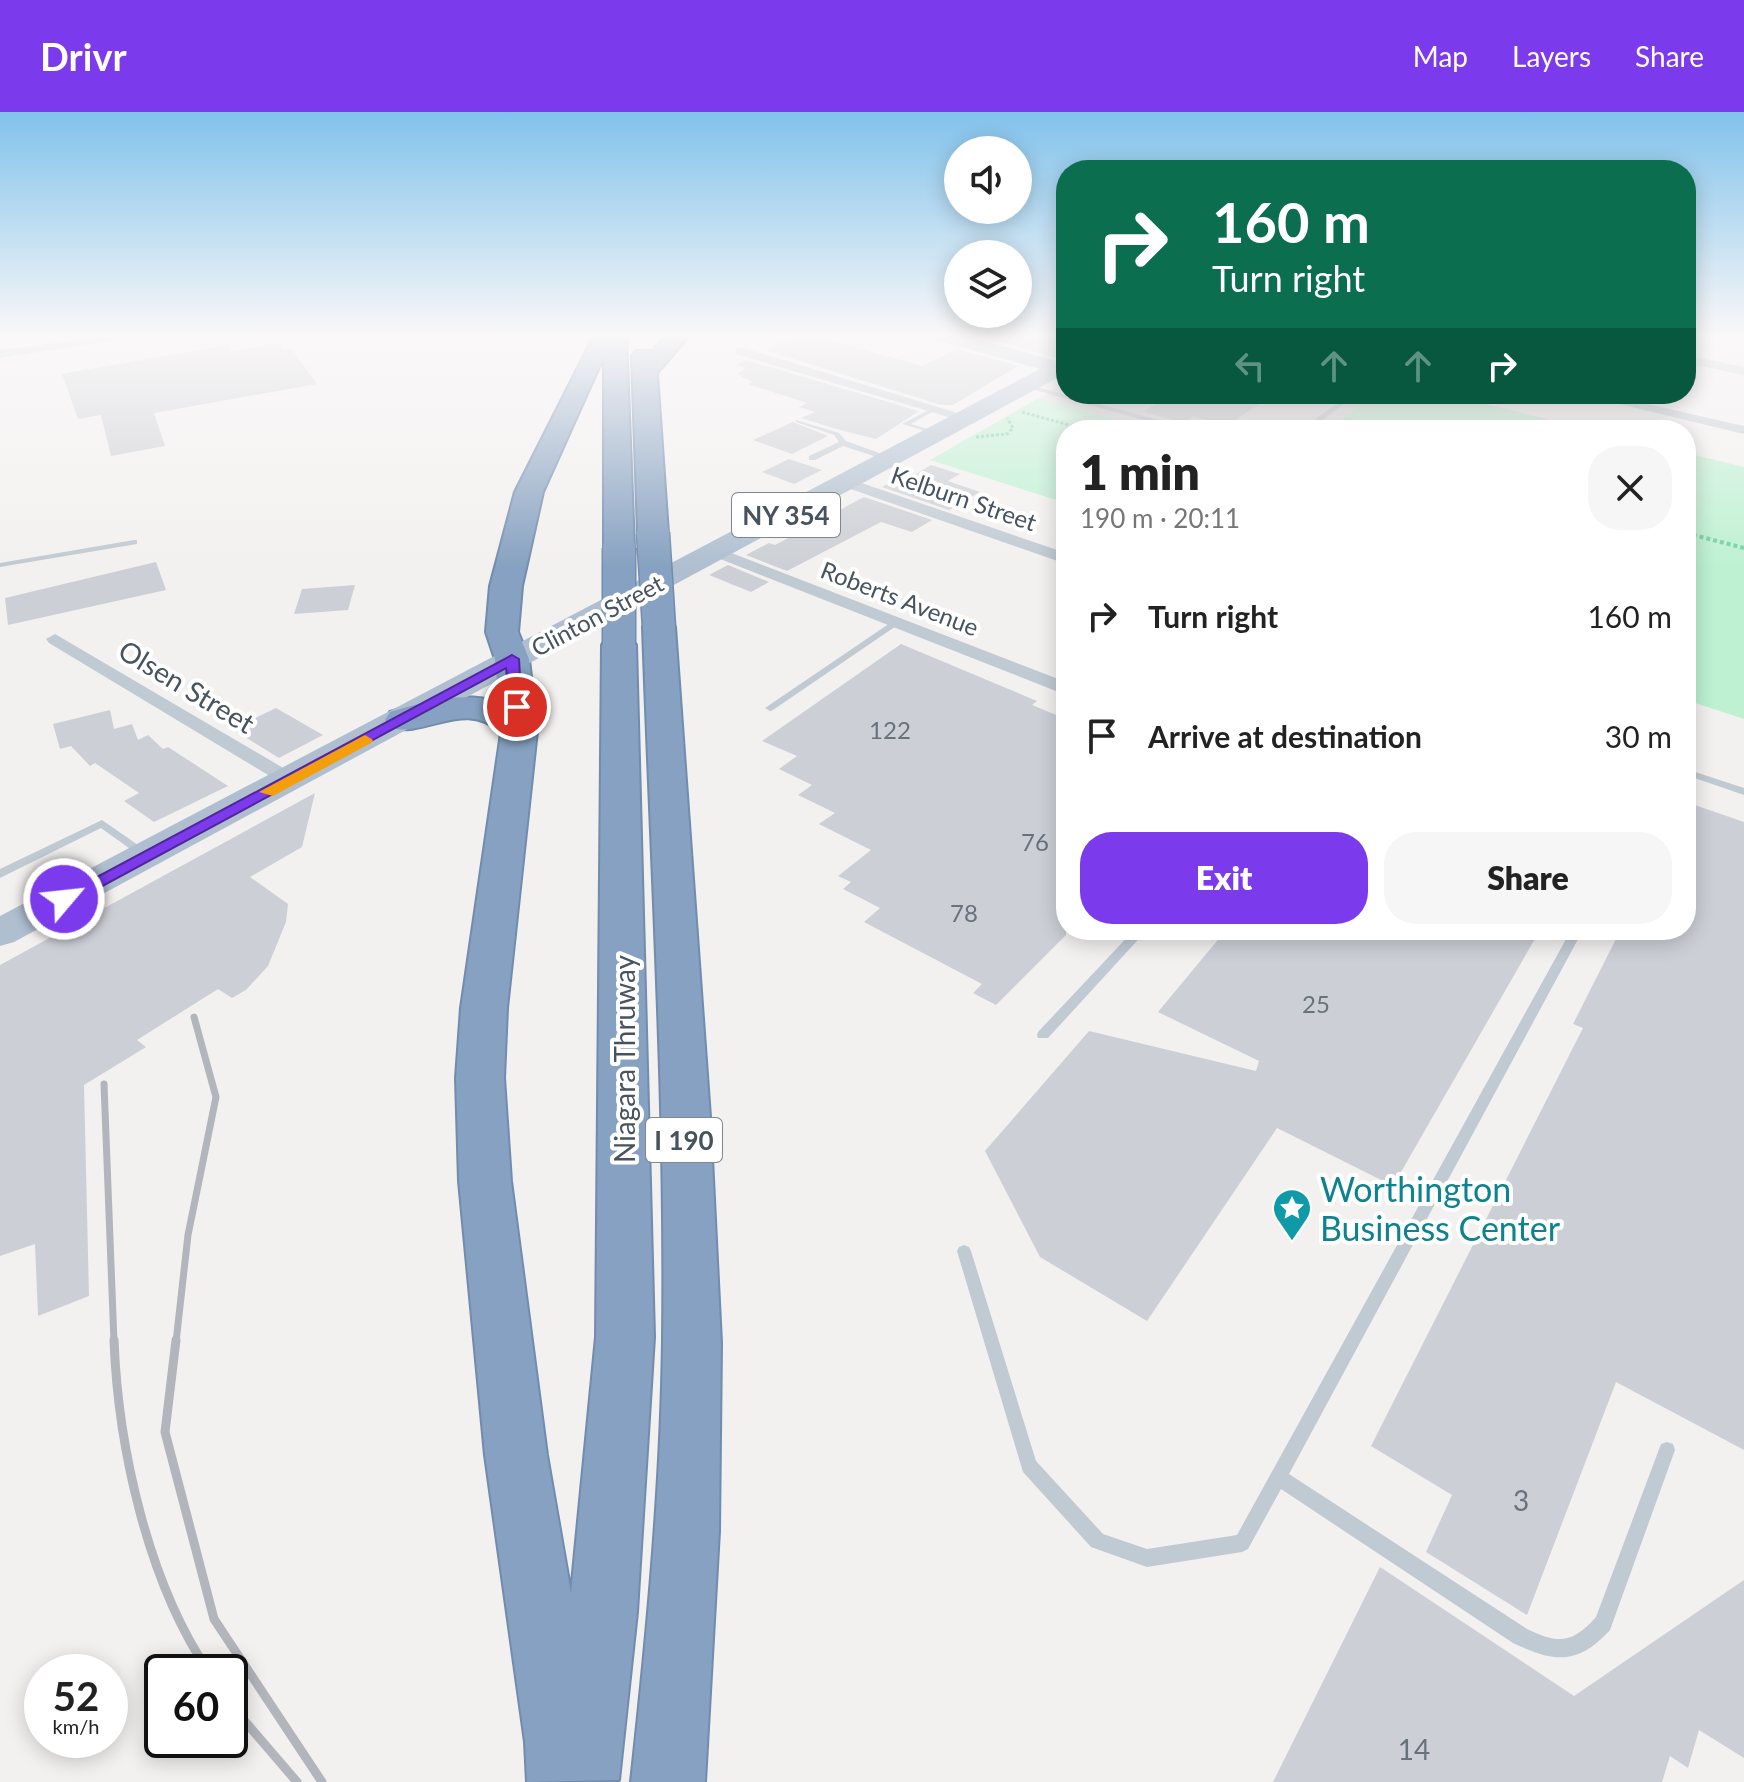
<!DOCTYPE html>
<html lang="en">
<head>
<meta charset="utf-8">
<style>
  :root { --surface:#fff; --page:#f6f6f6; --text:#222; --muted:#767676; --accent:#7c3aed }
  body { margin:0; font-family:Lato,sans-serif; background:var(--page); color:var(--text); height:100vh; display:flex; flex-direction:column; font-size:30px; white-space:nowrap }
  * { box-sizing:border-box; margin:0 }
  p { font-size:26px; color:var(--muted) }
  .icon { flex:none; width:44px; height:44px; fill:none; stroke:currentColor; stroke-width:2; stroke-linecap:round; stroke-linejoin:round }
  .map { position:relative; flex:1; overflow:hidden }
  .panel { position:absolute; left:1056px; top:308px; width:640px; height:520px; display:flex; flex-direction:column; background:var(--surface); border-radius:32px; box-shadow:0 4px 20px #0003 }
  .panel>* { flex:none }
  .hud { position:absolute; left:1056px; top:48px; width:640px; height:244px; border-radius:32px; box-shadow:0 4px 20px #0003; background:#0b6e4f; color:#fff; overflow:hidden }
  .controls { position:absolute; left:944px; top:24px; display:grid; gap:16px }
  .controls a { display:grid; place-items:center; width:88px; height:88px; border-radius:50%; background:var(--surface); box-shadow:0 4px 20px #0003; font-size:40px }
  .speed { position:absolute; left:24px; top:1542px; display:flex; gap:16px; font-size:40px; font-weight:700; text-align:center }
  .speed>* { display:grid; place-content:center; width:104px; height:104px; border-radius:50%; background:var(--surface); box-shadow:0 4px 20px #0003; line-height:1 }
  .speed small { font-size:20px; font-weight:400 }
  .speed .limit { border:4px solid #111; border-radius:12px; background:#fff; color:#111 }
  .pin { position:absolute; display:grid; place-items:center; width:68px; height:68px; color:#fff; margin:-34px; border:4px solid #fff; border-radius:50%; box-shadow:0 2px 8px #0007 }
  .me { position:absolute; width:88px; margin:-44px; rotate:62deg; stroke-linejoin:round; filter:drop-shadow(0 0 6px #0008) }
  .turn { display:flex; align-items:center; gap:28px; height:168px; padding:0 24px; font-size:36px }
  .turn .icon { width:104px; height:104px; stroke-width:2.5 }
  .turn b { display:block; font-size:56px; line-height:68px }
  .lanes { display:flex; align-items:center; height:76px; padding:0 24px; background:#0003; justify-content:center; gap:40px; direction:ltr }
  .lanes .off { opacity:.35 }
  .round { display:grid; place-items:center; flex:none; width:84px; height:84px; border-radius:32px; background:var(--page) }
  .headline { display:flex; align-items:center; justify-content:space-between; height:136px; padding:0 24px }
  h1 { font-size:48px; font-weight:800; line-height:60px }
  .cta { display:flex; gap:16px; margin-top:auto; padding:16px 24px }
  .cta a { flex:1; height:92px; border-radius:32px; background:var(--accent); color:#fff; font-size:32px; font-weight:800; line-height:92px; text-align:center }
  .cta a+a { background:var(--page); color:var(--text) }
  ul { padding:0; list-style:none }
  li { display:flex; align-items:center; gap:24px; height:120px; padding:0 24px }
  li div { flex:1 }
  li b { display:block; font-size:30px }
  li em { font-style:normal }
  header { display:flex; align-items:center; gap:48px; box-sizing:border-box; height:112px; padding:0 40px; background:var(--accent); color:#fff }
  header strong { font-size:38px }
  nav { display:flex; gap:44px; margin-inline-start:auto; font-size:28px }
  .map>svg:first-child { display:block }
  .education { fill:#e4e1e2 }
  .green { fill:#bdf1d2 }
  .building { fill:#cccfd5 }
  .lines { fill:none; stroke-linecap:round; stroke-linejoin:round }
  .motorway-casing { stroke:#718cad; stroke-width:4 }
  .path-far1 { stroke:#73d1a5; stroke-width:3; stroke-dasharray:3 2; stroke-linecap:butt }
  .path { stroke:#73d1a5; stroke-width:4; stroke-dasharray:4 3; stroke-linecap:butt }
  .service { fill:#c0cad2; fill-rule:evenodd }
  .minor { fill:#c0cad2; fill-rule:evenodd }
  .primary { fill:#afbfd0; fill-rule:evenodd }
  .motorway { fill:#86a1c1; fill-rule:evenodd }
  .rail-far1 { stroke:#b2b5bb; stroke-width:7 }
  .rail { stroke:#b2b5bb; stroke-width:9 }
  .motorway-bridge-casing { stroke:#718cad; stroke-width:35; stroke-linecap:butt }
  .motorway-bridge { stroke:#86a1c1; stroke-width:32 }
  .route { fill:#7c3aed; stroke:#51269a; stroke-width:2 }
  .slow { fill:#f59e0b }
  .labels { text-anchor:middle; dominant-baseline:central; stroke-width:8; stroke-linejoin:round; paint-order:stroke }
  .far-street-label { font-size:24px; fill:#47535f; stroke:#fff }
  .number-label { font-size:24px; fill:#68727c }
  .shield { fill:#fff; stroke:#7e878f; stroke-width:2 }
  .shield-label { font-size:26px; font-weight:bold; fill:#47535f }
  .street-label { font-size:28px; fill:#47535f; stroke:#fff }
  .near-number-label { font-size:28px; fill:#68727c }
  .near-culture-label { font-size:34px; fill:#0d838f; stroke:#fff; text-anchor:start }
</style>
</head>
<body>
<header>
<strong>Drivr</strong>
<nav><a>Map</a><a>Layers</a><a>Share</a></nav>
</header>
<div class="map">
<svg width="1744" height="1670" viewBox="0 0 1744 1670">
  <rect width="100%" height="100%" fill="#f3f0f0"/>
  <!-- education -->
  <path class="education" d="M1066,271V282H1375L1327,318H1153L1039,286Z"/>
  <!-- green -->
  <path class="green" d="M1375,282H1444L1592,318H1327Z
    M1039,286L1153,318H1066V391L930,348Z
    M1686,341L1744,355V607L1686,588Z"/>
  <!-- building -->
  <path class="building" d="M991,222H1066V239L1054,245L983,226Z
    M798,224L811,228L818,225L922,254L958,237L1018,254L953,293H941L765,238Z
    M280,231L284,238L291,236L317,272L154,301L165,334L111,344L101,303L78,307L62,262L227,233L231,240Z
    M746,248L919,299L876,327L840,318L801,306L815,300L799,295L807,291L748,272L753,270L737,262L746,256L736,253Z
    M1171,282H1275L1229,312L1193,305L1184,311L1143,300Z
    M793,310L828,324L792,342L753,328Z
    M789,347L822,358L794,372L762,360Z
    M931,353L960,362L948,369L980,380L949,398L882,375L909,360L916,362Z
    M864,385L932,408L912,420L881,410L787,459L746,443L769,431L775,433Z
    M156,450L166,478L8,513L5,486Z
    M728,453L769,470L751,480L709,463Z
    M355,473L348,498L294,502L302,477Z
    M901,532L1037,589L1032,593L1066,607V823L996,893L973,881L982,872L864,810L880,796L843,777L851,770L838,764L871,738L819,712L835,701L798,683L812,673L779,657L797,644L762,629Z
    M276,596L323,623L279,646L232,617Z
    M110,598L114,617L132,612L138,628L148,623L163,637L168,635L228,674L154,710L124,689L139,681L95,651L90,654L71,634L60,637L53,612Z
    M315,681L302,735L250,765L288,792L286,810L268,854L246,878L232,886L218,877L137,928L146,935L84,973L89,1184L38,1204L35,1132L0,1144V853Z
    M1686,690L1744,710V1338L1616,1270L1527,1503L1426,1440L1452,1383L1371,1334L1583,916L1573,912L1616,827L1623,818H1686Z
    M1226,818H1540L1393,1074L1277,1016L1147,1209L1040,1145L985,1039L1089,919L1256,959L1259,949L1158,900Z
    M1380,1455L1574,1584L1744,1468V1646L1699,1618L1688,1656L1670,1644L1662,1670H1273Z"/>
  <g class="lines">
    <!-- motorway casing -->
    <g class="motorway-casing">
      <path id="motorway" d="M595,222H626L634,436L630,442H608L604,436V244L543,380L522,474L518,520L529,547L537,619L507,896L504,966L511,1069L547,1343L571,1481L596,1225L602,533L607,526L619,523L631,526L636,533L654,1225L637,1500L619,1668L527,1670L525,1630L485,1343L459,1069L456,966L461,896L501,621C466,586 428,625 390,616L385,608L390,600C427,589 461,579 499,590L495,547L486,520L490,474L515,380Z
        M668,222H691L657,261L668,421L663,427H643L638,421L632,244L636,239H652Z
        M659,505L671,508L675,515L710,1005L721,1231L719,1419L705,1670H631C647,1524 661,1377 663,1229C666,991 651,753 643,515L647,508Z"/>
    </g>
    <!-- path-far1 -->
    <path class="path-far1" d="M1022,300L1087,318
      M976,325L1007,322L1013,316L1007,306"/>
    <!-- path -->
    <path class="path" d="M1686,421L1744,436"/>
    <!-- service -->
    <path class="service" d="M1026,272L1191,317L1193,318H1181L1024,275L1023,274Z
      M1350,282H1357L1309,318H1300Z
      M932,296L937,297L911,312L940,321V323L902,312Z
      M796,308L839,321L846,329L896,347L889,349L843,334L815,348H809V344L839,330L834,323L796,310Z
      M134,428H137V432L0,455V451Z
      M896,507L900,510L899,512L773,598L770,599L765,596Z
      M1686,657L1744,676V683L1686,663Z
      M102,708L148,740L150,742L148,744H140L101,716L0,766V757Z
      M1134,818H1147L1048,926H1038L1037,923L1038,920Z
      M1571,818H1583L1289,1362L1527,1517C1558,1532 1572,1532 1596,1505L1661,1332L1667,1330L1673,1332L1675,1338L1610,1518C1577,1554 1554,1550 1513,1531L1281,1377L1248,1437L1242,1440L1147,1455L1091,1435L1023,1360L957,1139L959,1135L964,1133L969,1135L971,1139L1036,1349L1103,1422L1147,1437L1237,1423Z"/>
    <!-- minor -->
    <path class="minor" d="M120,222H154L0,246V238Z
      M736,236H744L974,306L962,309L736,242Z
      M1686,243L1744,255V263L1686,251Z
      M1578,282H1603L1744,314V322Z
      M847,366L1066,441V452L842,374L839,371Z
      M716,435L1066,570V583L710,443V437Z
      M55,522L297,664L300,668L297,672H283L49,531L46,527Z"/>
    <!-- primary -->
    <path class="primary" d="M926,222H959L1056,249L1066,246V261L14,830L0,834V804L1040,257L929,226Z"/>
    <!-- motorway -->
    <use href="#motorway" class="motorway"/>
    <!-- rail-far1 -->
    <path class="rail-far1" d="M104,972L114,1230
      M176,1230L188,1123L216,985L194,905"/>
    <!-- rail -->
    <path class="rail" d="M114,1228C118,1335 148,1471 209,1560
      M176,1228L165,1320L214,1507L322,1670
      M230,1592L297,1670"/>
    <!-- motorway-bridge casing -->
    <g class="motorway-bridge-casing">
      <path id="motorway-bridge" d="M653,421L659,515
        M619,436V533"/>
    </g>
    <!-- motorway-bridge -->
    <use href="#motorway-bridge" class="motorway-bridge"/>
  </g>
  <!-- sky -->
  <linearGradient id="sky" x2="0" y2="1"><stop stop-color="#81c2eb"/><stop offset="0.49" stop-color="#faf8f8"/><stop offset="1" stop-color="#faf8f8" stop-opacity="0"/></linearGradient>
  <rect width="1744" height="456" fill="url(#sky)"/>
  <!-- route -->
  <path class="route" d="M512,543L519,547L522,599L510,595L506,556L71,791H58L56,787Z"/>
  <!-- slow -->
  <path class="slow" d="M365,623L373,628L371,631L273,684L259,680Z"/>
  <!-- icons -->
  <defs>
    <g id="sight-pin" transform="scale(2)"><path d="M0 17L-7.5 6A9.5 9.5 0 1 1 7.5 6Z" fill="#0f9aa8" stroke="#fff"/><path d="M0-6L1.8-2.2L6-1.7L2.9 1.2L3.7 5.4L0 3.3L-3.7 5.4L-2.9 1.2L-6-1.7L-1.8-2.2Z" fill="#fff"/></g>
  </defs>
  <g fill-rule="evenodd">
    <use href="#sight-pin" x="1292" y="1096"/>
  </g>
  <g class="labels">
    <!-- far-street labels -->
    <g class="far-street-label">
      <text transform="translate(964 386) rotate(19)">Kelburn Street</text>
      <text transform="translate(900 486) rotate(21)">Roberts Avenue</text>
      <text transform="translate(597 503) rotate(-28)">Clinton Street</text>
    </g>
    <!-- number labels -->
    <g class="number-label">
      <text x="890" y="617">122</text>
      <text x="1035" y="729">76</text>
      <text x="964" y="800">78</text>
      <text x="1316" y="891">25</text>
    </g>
    <!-- shield labels -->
    <g class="shield">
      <rect x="732" y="381" width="108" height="44" rx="6"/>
      <rect x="646" y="1006" width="76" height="44" rx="6"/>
    </g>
    <g class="shield-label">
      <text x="786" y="403">NY 354</text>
      <text x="684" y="1028">I 190</text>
    </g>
    <!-- street labels -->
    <g class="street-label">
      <text transform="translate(187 574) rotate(31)">Olsen Street</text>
      <text transform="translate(624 947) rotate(-90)">Niagara Thruway</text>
    </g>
    <!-- near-number labels -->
    <g class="near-number-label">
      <text x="1521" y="1388">3</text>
      <text x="1414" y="1637">14</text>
    </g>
    <!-- near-culture labels -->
    <g class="near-culture-label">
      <text x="1320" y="1076">Worthington<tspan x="1320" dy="39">Business Center</tspan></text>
    </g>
  </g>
</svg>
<div class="controls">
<a><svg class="icon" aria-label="sound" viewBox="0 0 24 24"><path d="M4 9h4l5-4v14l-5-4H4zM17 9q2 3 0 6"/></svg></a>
<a><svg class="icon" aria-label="layers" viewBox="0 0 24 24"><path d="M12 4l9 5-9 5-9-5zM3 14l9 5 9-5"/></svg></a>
</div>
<div class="speed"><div>52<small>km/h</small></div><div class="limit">60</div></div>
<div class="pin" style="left:517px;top:595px;background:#d93025"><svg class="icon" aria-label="arrive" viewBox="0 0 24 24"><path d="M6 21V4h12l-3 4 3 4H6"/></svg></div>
<svg class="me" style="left:64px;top:787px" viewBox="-20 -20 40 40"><circle r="17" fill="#7c3aed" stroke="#fff" stroke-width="3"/><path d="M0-11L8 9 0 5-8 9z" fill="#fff"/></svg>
<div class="hud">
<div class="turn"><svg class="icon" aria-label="right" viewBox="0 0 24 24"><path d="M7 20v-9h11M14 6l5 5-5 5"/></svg><div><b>160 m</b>Turn right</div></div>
<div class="lanes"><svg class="icon off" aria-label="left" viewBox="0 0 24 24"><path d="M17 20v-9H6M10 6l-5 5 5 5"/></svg><svg class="icon off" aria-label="ahead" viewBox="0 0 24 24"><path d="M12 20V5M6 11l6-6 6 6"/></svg><svg class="icon off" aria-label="ahead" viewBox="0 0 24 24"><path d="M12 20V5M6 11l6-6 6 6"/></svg><svg class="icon" aria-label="right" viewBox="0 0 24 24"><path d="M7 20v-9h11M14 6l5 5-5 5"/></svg></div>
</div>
<section class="panel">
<div class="headline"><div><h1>1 min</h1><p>190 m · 20:11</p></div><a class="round"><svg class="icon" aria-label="close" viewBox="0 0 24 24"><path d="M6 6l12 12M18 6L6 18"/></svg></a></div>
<ul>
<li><svg class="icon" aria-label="right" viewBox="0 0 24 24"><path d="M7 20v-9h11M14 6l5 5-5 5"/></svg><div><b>Turn right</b></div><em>160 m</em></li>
<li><svg class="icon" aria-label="arrive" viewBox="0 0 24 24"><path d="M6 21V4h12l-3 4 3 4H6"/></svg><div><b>Arrive at destination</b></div><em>30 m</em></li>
</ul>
<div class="cta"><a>Exit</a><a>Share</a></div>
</section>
</div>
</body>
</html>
